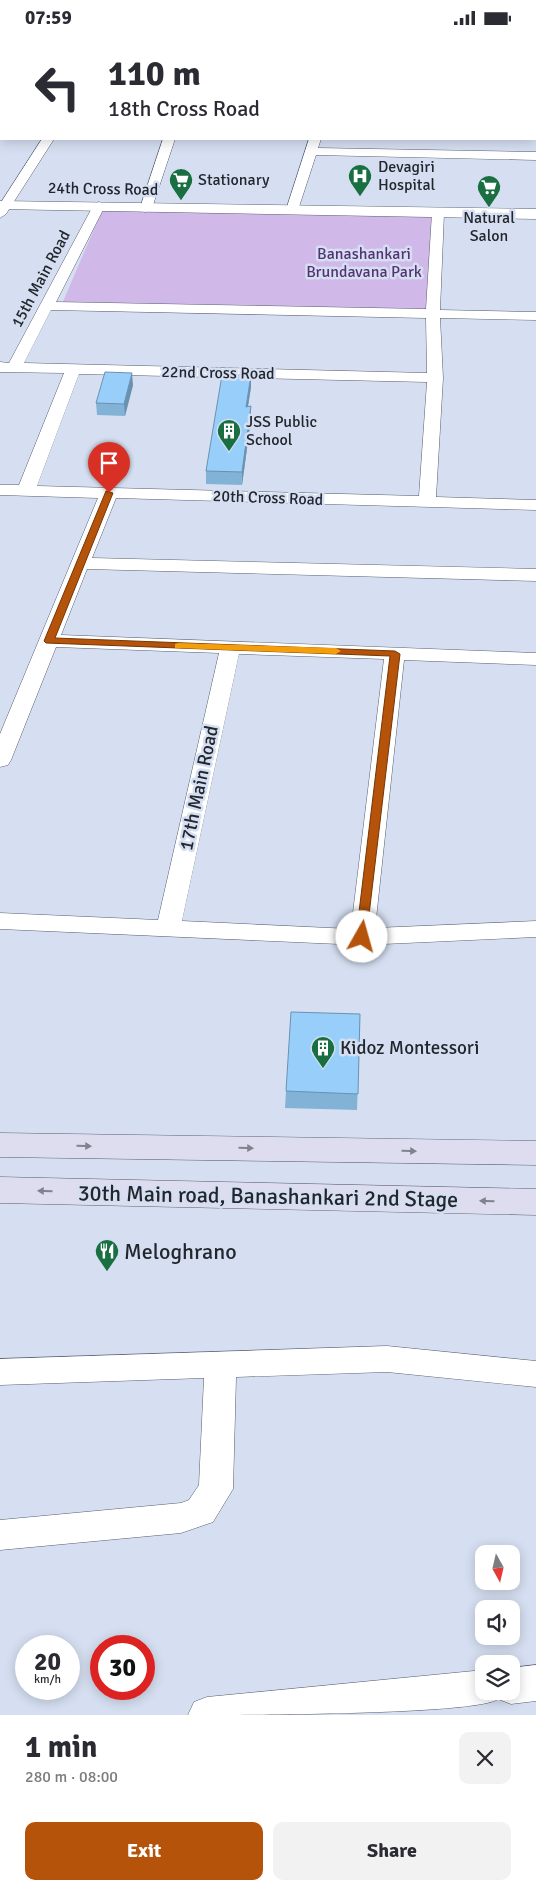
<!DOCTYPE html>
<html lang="en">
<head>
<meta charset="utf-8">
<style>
  :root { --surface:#fff; --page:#f2f2f3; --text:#2b2b33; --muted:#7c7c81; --accent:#b45309 }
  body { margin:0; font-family:Signika,sans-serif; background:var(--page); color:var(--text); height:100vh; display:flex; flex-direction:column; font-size:19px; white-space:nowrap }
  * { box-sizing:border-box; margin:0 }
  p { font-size:16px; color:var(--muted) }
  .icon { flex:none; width:28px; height:28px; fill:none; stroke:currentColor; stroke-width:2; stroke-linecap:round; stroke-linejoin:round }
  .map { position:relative; height:1680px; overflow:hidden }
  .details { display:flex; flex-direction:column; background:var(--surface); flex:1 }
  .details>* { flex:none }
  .guide { position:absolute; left:0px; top:0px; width:536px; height:105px; box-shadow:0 2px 12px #0003; background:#fff; color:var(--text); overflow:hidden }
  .needle { width:32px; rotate:172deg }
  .tools { position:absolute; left:475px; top:1510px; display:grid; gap:10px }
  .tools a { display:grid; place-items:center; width:45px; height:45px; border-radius:10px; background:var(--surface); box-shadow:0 2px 12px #0003; font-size:25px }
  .speed { position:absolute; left:15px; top:1600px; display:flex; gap:10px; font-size:25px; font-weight:700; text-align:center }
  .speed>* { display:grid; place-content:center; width:65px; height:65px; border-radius:50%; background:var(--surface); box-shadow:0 2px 12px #0003; line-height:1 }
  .speed small { font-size:12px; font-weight:400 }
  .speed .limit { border:8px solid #d22; background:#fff; color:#111 }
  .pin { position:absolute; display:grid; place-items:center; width:42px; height:42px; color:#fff; margin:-51px -21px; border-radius:50% 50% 50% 0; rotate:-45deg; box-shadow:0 0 5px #0007 }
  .pin .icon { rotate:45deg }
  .me { position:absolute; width:55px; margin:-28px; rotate:7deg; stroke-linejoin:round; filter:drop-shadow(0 0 4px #0008) }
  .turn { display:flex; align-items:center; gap:18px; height:105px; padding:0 25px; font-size:22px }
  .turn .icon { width:65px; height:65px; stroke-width:2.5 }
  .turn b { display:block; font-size:35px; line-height:42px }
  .round { display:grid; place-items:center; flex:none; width:52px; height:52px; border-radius:10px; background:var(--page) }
  .head { display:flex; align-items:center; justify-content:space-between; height:85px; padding:0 25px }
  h1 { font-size:30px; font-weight:700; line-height:38px }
  .action { display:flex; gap:10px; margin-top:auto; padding:10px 25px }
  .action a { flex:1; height:58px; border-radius:10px; background:var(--accent); color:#fff; font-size:20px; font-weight:700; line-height:58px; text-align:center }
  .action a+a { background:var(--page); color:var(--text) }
  .status { display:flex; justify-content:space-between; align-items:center; height:35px; padding:0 25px; background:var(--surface); direction:ltr }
  .status svg { height:14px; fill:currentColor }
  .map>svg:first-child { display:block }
  .green { fill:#d0b9e8 }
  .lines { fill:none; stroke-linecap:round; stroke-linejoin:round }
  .minor-casing { stroke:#565e6e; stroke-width:1 }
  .tertiary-casing { stroke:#565e6e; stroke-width:1 }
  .secondary-casing { stroke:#565e6e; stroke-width:1 }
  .minor { fill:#fff; fill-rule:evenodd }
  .tertiary { fill:#fff; fill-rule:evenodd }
  .secondary { fill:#deddf0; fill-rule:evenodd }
  .wall { fill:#83b2d7 }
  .shaded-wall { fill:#6a91af }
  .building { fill:#98cffa; stroke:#6a91af }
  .oneway { fill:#80828e }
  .route { fill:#b45309; stroke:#753606 }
  .slow { fill:#f59e0b }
  .labels { text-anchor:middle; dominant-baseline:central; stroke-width:5; stroke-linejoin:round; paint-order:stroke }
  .far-poi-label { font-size:16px; fill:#22262d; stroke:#d5dff1; text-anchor:start }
  .far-street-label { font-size:16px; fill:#22262d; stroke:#d5dff1 }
  .far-park-label { font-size:16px; fill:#563174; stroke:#d5dff1 }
  .street-label { font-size:19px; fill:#22262d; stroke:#d5dff1 }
  .poi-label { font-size:19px; fill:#22262d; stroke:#d5dff1; text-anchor:start }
  .near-street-label { font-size:22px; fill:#22262d; stroke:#d5dff1 }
  .near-poi-label { font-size:22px; fill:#22262d; stroke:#d5dff1; text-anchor:start }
</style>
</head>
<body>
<div class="status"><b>07:59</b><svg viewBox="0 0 49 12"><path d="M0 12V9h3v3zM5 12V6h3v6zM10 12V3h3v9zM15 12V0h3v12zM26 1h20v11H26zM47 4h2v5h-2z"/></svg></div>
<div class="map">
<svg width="536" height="1680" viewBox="0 0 536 1680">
  <rect width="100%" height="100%" fill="#d5dff1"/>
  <!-- green -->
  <path class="green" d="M103,173L433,181L432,279L62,269Z"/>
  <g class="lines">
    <!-- minor casing -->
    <g class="minor-casing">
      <path id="minor" d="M36,0H78L79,1H37Z
        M344,0H354V1H344Z
        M535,14H536V20H535Z
        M0,33H1V39H0Z
        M535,44H536V50H535Z
        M535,83H536V90H535Z
        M42,104H54L6,179L0,183V169Z
        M163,104H175L152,173L146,177L141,176L140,173Z
        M309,104H321L318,113L536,117V125L316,120L298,175L292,179L287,178L286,175Z
        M99,167L105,171L56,267L426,274L432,178L438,174L444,178L440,275L536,277V285L440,283L443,343L436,462L536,465V475L116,463L92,523L536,534V546L87,534L61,600L536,618V630L404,625L375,893L536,886V902L362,910L0,894V878L158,885L219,618L56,612L11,725L8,730L0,732V699L98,463L0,460V450H19L64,338L0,337V327L9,328L93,171ZM51,275L426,283L427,338L24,328ZM79,339L427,347L419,461L37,451ZM239,619L384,624L351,894L182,886Z
        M387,1311L536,1326V1352L387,1337L236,1342L233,1454L213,1487L181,1498L0,1515V1485L181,1468L189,1465L199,1450L204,1343L0,1350V1324Z
        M536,1630V1666L511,1669L498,1664C478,1680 232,1680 188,1680L194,1667L207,1662L484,1635V1656H511V1633Z"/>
    </g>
    <!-- tertiary casing -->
    <g class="tertiary-casing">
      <path id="tertiary" d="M0,166L536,174V184L0,174Z"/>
    </g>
    <!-- secondary casing -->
    <g class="secondary-casing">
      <path id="secondary" d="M0,1098L536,1106V1130L0,1122Z
        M0,1142L536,1154V1180L0,1168Z"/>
    </g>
    <!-- minor -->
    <use href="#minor" class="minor"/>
    <!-- tertiary -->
    <use href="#tertiary" class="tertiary"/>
    <!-- secondary -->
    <use href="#secondary" class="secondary"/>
  </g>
  <!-- wall -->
  <path class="wall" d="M251,340V352L248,371H251V384L242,450L206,449V436Z
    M133,350L125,381L97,380L96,368Z
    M360,979L357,1075L285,1073L286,1056Z"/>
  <!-- shaded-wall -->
  <path class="shaded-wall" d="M132,338L133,350L125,381L124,369Z
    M251,340V352L246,384V372Z
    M251,371V384L242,450V437Z"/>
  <!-- building -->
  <path class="building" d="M105,337L132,338L124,369L96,368Z
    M222,340H251L246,372L251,371L242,437L206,436Z
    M291,977L360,979L358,1059L286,1056Z"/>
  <!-- one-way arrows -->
  <defs><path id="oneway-solid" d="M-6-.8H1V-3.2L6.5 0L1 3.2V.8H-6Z" transform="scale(1.25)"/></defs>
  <g class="oneway">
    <use href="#oneway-solid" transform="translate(84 1111) rotate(1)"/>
    <use href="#oneway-solid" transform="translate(246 1113) rotate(1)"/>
    <use href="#oneway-solid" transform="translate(409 1116) rotate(1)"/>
    <use href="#oneway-solid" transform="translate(45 1156) rotate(-179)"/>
    <use href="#oneway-solid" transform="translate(487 1166) rotate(-179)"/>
  </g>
  <!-- route -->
  <path class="route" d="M106,456L113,458L55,603L395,616L400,619L366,905H358L356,902L390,621L46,608L44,606Z"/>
  <!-- slow -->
  <path class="slow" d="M178,608L336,613L341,616L336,619L175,613V609Z"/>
  <!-- icons -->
  <defs>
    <g id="hospital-pin" transform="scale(1.25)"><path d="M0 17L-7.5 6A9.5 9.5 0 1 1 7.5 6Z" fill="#196f42" stroke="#d5dff1"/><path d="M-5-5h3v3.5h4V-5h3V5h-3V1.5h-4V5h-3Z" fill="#fff"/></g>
    <g id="supermarket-pin" transform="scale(1.25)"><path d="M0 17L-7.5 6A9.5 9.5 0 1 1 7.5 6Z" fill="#196f42" stroke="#d5dff1"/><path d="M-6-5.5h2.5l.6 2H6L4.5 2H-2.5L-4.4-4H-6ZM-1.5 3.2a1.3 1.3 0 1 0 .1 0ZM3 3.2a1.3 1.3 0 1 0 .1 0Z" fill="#fff"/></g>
    <g id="building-pin" transform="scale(1.25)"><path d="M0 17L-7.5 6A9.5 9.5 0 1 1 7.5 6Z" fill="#196f42" stroke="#d5dff1"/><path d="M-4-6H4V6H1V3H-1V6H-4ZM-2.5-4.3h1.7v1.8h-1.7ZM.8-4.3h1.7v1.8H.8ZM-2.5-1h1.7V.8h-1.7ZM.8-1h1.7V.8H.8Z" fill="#fff"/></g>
    <g id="restaurant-pin" transform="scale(1.25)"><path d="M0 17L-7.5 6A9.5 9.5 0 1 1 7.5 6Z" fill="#196f42" stroke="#d5dff1"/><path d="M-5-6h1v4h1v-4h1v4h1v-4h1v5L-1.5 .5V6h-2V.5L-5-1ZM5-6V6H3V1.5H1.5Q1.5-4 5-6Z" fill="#fff"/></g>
  </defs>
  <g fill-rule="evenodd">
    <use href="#hospital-pin" x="360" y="141"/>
    <use href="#supermarket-pin" x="181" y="145"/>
    <use href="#supermarket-pin" x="489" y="152"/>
    <use href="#building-pin" x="229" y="396"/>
    <use href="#building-pin" x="323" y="1013"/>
    <use href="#restaurant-pin" x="107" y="1216"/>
  </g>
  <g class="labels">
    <!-- far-poi labels -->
    <g class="far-poi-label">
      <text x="378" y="132">Devagiri<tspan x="378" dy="18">Hospital</tspan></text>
      <text x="198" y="145">Stationary</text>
      <text x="489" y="183" text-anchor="middle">Natural<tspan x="489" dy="18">Salon</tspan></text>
      <text x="246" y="387">JSS Public<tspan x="246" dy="18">School</tspan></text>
    </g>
    <!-- far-street labels -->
    <g class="far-street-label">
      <text transform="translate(103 154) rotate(1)">24th Cross Road</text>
      <text transform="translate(41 244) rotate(-62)">15th Main Road</text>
      <text transform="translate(218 338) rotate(1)">22nd Cross Road</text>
      <text transform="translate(268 463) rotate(2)">20th Cross Road</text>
    </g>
    <!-- far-park labels -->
    <g class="far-park-label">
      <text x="364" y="219">Banashankari<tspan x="364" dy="18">Brundavana Park</tspan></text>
    </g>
    <!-- street labels -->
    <g class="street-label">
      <text transform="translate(199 753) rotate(-78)">17th Main Road</text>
    </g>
    <!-- poi labels -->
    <g class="poi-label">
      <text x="340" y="1013">Kidoz Montessori</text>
    </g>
    <!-- near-street labels -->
    <g class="near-street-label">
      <text transform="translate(268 1161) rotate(1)">30th Main road, Banashankari 2nd Stage</text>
    </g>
    <!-- near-poi labels -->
    <g class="near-poi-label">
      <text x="124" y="1216">Meloghrano</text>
    </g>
  </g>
</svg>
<div class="tools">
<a><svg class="needle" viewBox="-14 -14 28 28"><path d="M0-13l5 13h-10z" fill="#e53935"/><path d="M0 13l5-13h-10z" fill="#7c7c81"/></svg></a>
<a><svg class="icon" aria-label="sound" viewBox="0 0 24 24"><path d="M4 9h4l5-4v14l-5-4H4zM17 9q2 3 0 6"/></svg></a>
<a><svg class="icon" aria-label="layers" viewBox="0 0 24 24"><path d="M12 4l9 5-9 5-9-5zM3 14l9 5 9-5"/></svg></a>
</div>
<div class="speed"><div>20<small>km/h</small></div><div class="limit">30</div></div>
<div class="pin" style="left:109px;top:458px;background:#d93025"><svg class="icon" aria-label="arrive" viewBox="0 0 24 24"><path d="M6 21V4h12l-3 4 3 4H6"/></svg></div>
<svg class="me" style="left:362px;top:902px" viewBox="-20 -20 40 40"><circle r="19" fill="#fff"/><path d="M0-13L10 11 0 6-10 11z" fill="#b45309"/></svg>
<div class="guide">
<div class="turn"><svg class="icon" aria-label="left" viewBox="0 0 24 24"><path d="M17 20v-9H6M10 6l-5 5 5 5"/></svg><div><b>110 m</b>18th Cross Road</div></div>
</div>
</div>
<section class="details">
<div class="head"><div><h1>1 min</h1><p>280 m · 08:00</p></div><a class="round"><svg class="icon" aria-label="close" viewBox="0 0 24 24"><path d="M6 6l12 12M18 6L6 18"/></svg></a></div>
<div class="action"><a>Exit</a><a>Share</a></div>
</section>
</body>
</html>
